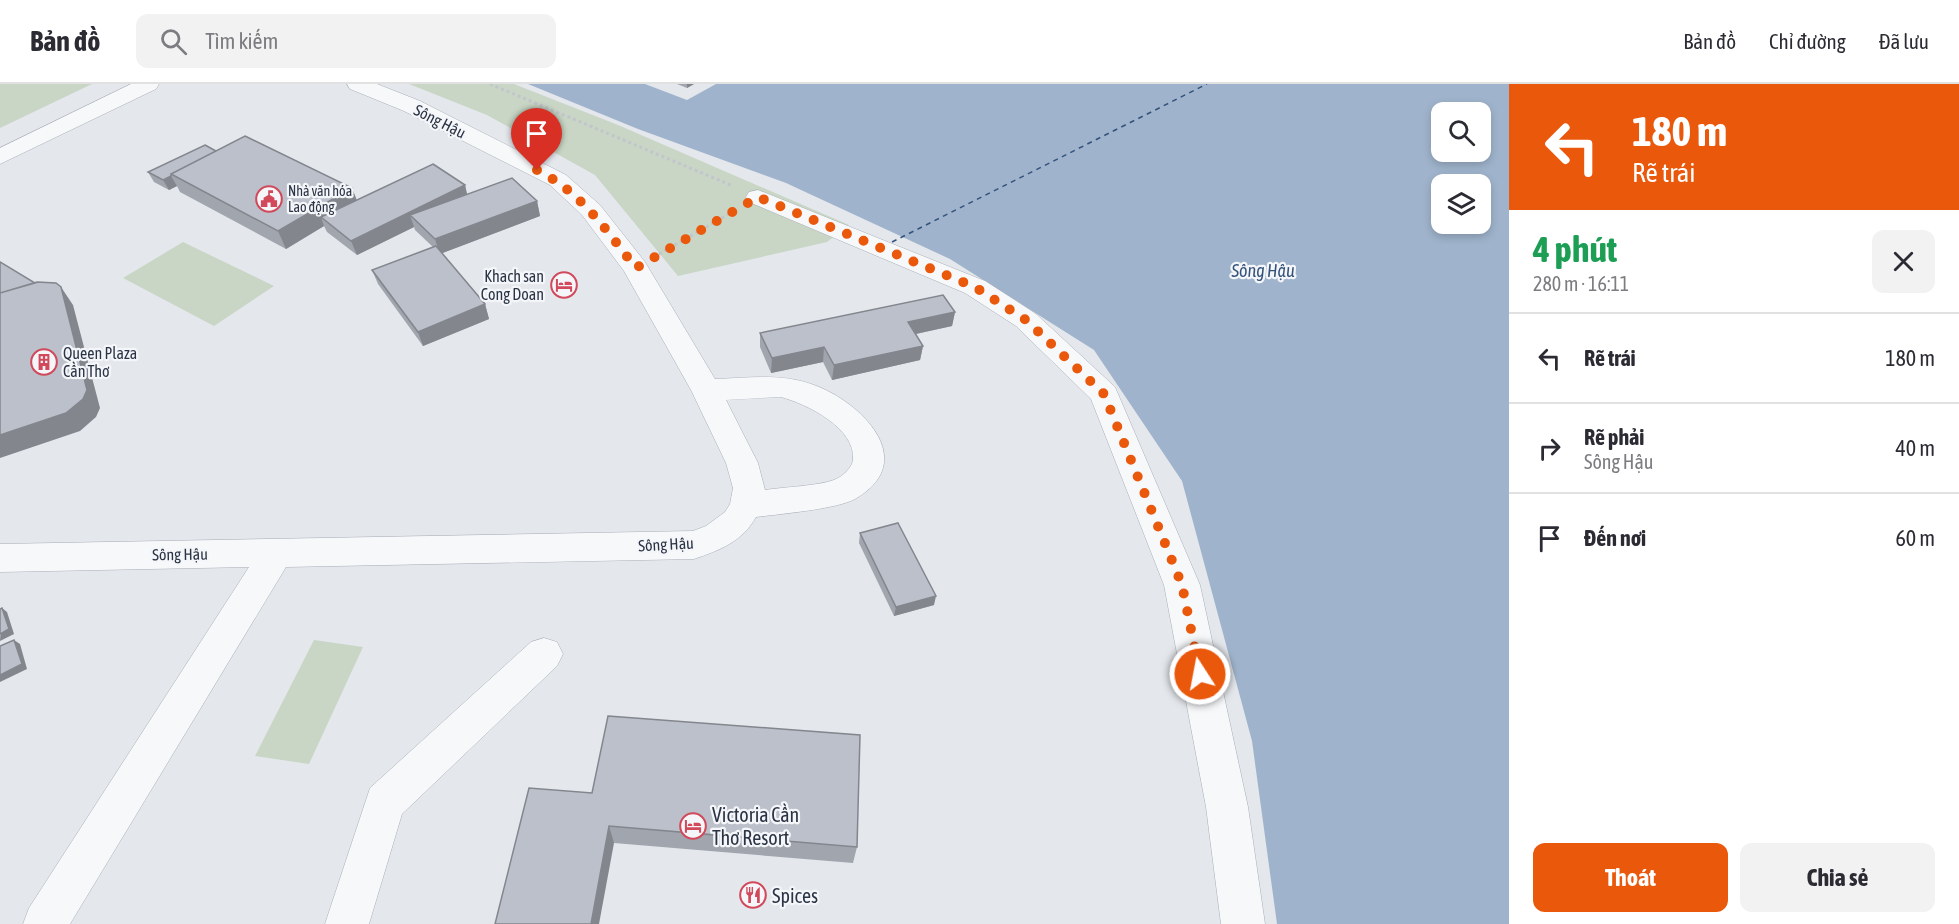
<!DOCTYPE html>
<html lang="vi">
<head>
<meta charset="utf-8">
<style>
  :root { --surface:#fff; --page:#f2f2f3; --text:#2b2b33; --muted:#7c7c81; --line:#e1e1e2; --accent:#ea580c }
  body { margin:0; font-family:"Asap Condensed",sans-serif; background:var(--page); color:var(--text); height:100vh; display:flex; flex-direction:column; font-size:22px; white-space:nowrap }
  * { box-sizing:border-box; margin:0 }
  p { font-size:20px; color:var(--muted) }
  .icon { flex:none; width:33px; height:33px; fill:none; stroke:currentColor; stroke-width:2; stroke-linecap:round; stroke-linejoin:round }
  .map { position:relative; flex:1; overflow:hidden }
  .drawer { display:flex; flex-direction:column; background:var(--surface); width:450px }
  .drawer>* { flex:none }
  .top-card { background:#ea580c; color:#fff; overflow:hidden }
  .buttons { position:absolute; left:1431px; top:18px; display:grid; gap:12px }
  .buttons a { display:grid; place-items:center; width:60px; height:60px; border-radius:12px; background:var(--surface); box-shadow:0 3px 9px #0003; font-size:30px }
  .pin { position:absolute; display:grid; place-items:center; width:51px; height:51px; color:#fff; margin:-62px -26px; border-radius:50% 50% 50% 0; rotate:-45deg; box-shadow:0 0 6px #0007 }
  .pin .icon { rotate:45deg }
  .me { position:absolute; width:66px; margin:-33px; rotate:349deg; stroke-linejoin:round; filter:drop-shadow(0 0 4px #0008) }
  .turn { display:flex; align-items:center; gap:21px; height:126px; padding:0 24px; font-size:27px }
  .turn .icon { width:78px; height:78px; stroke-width:2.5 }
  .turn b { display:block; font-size:42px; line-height:51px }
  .round { display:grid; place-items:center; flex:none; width:63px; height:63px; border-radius:12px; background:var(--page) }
  .head { display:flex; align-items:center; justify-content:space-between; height:102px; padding:0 24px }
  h1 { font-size:36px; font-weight:700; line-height:45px; color:#1e9e55 }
  .cta { display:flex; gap:12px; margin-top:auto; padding:12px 24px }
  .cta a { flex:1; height:69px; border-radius:12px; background:var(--accent); color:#fff; font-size:24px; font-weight:700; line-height:69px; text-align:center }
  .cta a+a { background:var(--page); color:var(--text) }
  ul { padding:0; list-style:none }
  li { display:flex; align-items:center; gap:18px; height:90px; padding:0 24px; border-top:2px solid var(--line) }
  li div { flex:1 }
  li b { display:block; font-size:22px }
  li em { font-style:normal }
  header { display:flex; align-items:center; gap:36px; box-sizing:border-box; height:84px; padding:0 30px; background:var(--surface); border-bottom:2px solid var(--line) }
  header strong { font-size:28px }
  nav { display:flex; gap:33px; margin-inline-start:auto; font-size:21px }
  .search { width:420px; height:54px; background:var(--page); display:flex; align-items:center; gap:15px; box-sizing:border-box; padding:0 21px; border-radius:12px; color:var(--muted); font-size:22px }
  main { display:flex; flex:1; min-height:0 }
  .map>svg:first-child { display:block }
  .green { fill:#c9d6c5 }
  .water { fill:#9fb4cc; fill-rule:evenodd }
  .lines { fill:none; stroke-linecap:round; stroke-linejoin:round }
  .ferry { stroke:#34527a; stroke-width:1.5; stroke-dasharray:5 4.5; stroke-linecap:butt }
  .minor-casing { stroke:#a9aeb7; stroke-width:1 }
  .path { stroke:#c2c5cb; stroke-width:3; stroke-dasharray:3 3; stroke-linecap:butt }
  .minor { fill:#f7f8fa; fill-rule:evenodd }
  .wall { fill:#a1a5ae }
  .shaded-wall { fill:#83868d }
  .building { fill:#bbc0ca; stroke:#83868d; stroke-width:1.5 }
  .route { stroke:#ea580c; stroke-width:10; stroke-dasharray:0 18 }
  .labels { text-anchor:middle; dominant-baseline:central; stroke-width:4.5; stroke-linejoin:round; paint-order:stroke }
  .far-poi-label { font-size:14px; fill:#2b3445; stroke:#f4f6f9; text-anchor:start }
  .street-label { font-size:16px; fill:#2b3445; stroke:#f4f6f9 }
  .poi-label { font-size:16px; fill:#2b3445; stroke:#f4f6f9; text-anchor:end }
  .water-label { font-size:18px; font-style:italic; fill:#34527a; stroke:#f4f6f9 }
  .near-poi-label { font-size:20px; fill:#2b3445; stroke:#f4f6f9; text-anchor:start }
</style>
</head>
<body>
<header>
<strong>Bản đồ</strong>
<div class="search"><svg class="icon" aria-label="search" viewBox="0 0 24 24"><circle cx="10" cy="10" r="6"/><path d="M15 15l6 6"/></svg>Tìm kiếm</div>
<nav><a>Bản đồ</a><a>Chỉ đường</a><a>Đã lưu</a></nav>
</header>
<main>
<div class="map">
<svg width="1509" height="840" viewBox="0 0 1509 840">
  <rect width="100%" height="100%" fill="#e4e7ec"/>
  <!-- green -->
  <path class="green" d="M0,0H92L0,44Z
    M409,0H514L618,41L849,141L827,158L678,192L595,91L487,31Z
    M183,158L274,202L214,242L123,194Z
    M314,556L363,563L309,680L255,672Z"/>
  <!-- water -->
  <path class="water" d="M528,0H645L687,16L716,0H1509V840H1277L1252,657L1182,397L1094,266L950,175L786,99L638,45ZM1442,28H1480V68H1442ZM1442,100H1480V140H1442Z"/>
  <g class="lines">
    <!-- ferry -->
    <path class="ferry" d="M892,158L1207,0"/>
    <!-- minor casing -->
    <g class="minor-casing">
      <path id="minor" d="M131,0H159L156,5L0,80V64Z
        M347,0H377L420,17L566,91L600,121L645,178L715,295C748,294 782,289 814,301C861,318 921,377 855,415C837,425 780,430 756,433C742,458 720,466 694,475L286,483L70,840H23L29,824L249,483L0,488V460L693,447L706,442L725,428L730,420L733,404L726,379L691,306L624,187L582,131L550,101L404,27L350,5ZM781,313C807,320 856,344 853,376C852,384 842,393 834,396C818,402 784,403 765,406L758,379L726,316Z
        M758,106L985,197L1036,230L1115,303L1200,501L1248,723L1265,840H1221L1206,723L1164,501L1091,315L1016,242L965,209L749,118L746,113L749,108Z
        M544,554L557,558L563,570L557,582L402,730L369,840H325L370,704L531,558Z"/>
    </g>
    <!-- path -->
    <path class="path" d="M490,0L733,102
      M659,170L736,126"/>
    <!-- minor -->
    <use href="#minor" class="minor"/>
  </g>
  <!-- wall -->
  <path class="wall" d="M677,0H694L687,4Z
    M216,67L352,104L357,117L465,101L467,110L537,117L540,132L442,169L485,220L489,235L423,262L378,200L372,186L433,163L415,146L414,143L357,171L327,148L324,142L286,165L180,108L177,102L169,106L154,98L148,88Z
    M955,228L952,242L916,250L923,262L920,276L832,296L823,278L771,289L760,263V249Z
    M860,449L934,521L894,532L859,459Z
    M529,704L857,763L853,779L614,759Z"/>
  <!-- shaded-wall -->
  <path class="shaded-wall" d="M687,0H694L687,4Z
    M171,92L177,102L169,106L163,96Z
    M465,101L468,115L410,131L414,143L357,171L351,157Z
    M352,104L359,122L321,133L324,142L286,165L278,147Z
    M537,117L540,132L440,170L435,155Z
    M61,203L73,221L100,324L96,333L80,347L0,374V351Z
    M485,220L489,235L423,262L418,248Z
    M955,228L952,242L906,252L908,238Z
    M923,262L920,276L832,296L834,281Z
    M824,263L823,278L771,289L772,274Z
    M936,512L934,521L894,532L896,523Z
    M2,524L7,528L14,550L0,557Z
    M14,556L20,560L27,585L0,598V591Z
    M609,742L614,759L599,840H591Z"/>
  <!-- building -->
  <path class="building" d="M245,52L352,104L278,147L171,90Z
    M205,61L216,67L171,90V92L163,96L148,88Z
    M433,80L465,101L351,157L321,133Z
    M512,94L537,117L435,155L410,131Z
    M436,162L485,220L418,248L372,186Z
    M0,178L35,199L0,209Z
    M37,198L56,199L61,203L87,306L83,315L66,329L0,351V209Z
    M943,211L955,228L908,238L923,262L834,281L824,263L772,274L760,249Z
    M898,439L936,512L896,523L860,449Z
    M2,524L9,545L0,550V525Z
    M14,556L22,580L0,591V562Z
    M608,632L860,651L857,763L609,742L591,840H495L529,704L592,709Z"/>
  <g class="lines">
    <!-- route -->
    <path class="route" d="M537,86C581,108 606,146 636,184L758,113L975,203L1026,236L1104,310L1182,501L1200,590"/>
  </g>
  <!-- icons -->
  <defs>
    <g id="civic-ring" transform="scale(1.35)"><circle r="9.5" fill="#f4f6f9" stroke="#d1495b" stroke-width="1.5"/><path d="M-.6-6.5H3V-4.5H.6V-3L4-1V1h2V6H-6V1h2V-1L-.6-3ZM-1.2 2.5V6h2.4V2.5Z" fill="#d1495b"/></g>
    <g id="hotel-ring" transform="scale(1.35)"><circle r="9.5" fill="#f4f6f9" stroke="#d1495b" stroke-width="1.5"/><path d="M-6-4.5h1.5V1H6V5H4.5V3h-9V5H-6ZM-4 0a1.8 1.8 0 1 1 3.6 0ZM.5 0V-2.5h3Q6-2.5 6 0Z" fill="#d1495b"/></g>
    <g id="building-ring" transform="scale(1.35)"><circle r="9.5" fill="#f4f6f9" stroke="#d1495b" stroke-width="1.5"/><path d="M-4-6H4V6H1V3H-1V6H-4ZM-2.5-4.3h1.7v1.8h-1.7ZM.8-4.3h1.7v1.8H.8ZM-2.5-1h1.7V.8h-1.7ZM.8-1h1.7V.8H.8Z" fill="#d1495b"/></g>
    <g id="restaurant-ring" transform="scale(1.35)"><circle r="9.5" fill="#f4f6f9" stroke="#d1495b" stroke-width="1.5"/><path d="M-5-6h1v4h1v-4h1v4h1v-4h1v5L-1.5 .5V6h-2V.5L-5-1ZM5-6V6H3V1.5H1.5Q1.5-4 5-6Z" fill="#d1495b"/></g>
  </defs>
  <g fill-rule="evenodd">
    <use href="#civic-ring" x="269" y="115"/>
    <use href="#hotel-ring" x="564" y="201"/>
    <use href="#building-ring" x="44" y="278"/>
    <use href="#hotel-ring" x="693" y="742"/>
    <use href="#restaurant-ring" x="753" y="811"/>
  </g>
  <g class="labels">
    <!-- far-poi labels -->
    <g class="far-poi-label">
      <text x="288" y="107">Nhà văn hóa<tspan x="288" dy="16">Lao động</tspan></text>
    </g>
    <!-- street labels -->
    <g class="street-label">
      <text transform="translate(440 37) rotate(27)">Sông Hậu</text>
      <text transform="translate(666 460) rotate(-3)">Sông Hậu</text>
      <text transform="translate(180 470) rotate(-1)">Sông Hậu</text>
    </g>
    <!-- poi labels -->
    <g class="poi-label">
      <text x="544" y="192">Khach san<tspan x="544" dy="18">Cong Doan</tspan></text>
      <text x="63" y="269" text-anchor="start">Queen Plaza<tspan x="63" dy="18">Cần Thơ</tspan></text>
    </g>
    <!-- water labels -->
    <g class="water-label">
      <text x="1263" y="186">Sông Hậu</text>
    </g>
    <!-- near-poi labels -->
    <g class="near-poi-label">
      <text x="712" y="730">Victoria Cần<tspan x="712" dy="23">Thơ Resort</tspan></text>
      <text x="772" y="811">Spices</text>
    </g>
  </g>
</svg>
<div class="buttons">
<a><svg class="icon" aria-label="search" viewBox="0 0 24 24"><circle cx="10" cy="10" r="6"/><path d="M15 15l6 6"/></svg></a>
<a><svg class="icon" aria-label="layers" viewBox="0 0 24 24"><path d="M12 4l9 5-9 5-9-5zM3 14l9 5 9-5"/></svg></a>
</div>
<div class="pin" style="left:537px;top:86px;background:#d93025"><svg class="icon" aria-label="arrive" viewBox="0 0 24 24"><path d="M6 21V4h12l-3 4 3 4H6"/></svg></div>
<svg class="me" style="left:1200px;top:590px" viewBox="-20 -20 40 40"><circle r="17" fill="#ea580c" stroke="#fff" stroke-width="3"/><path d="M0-11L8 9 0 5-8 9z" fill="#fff"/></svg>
</div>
<section class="drawer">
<div class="top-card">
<div class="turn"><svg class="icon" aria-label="left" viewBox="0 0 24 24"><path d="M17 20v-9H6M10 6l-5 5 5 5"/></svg><div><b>180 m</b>Rẽ trái</div></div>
</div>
<div class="head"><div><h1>4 phút</h1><p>280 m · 16:11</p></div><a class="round"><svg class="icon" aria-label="close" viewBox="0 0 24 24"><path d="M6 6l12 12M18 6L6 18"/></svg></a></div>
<ul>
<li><svg class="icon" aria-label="left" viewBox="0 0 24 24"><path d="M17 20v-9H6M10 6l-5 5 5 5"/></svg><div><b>Rẽ trái</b></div><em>180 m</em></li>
<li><svg class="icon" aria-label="right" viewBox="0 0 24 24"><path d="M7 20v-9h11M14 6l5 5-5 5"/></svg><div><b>Rẽ phải</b><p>Sông Hậu</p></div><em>40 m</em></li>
<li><svg class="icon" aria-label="arrive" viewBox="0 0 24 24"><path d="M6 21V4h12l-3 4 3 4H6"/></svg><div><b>Đến nơi</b></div><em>60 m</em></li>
</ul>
<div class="cta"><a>Thoát</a><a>Chia sẻ</a></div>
</section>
</main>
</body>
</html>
